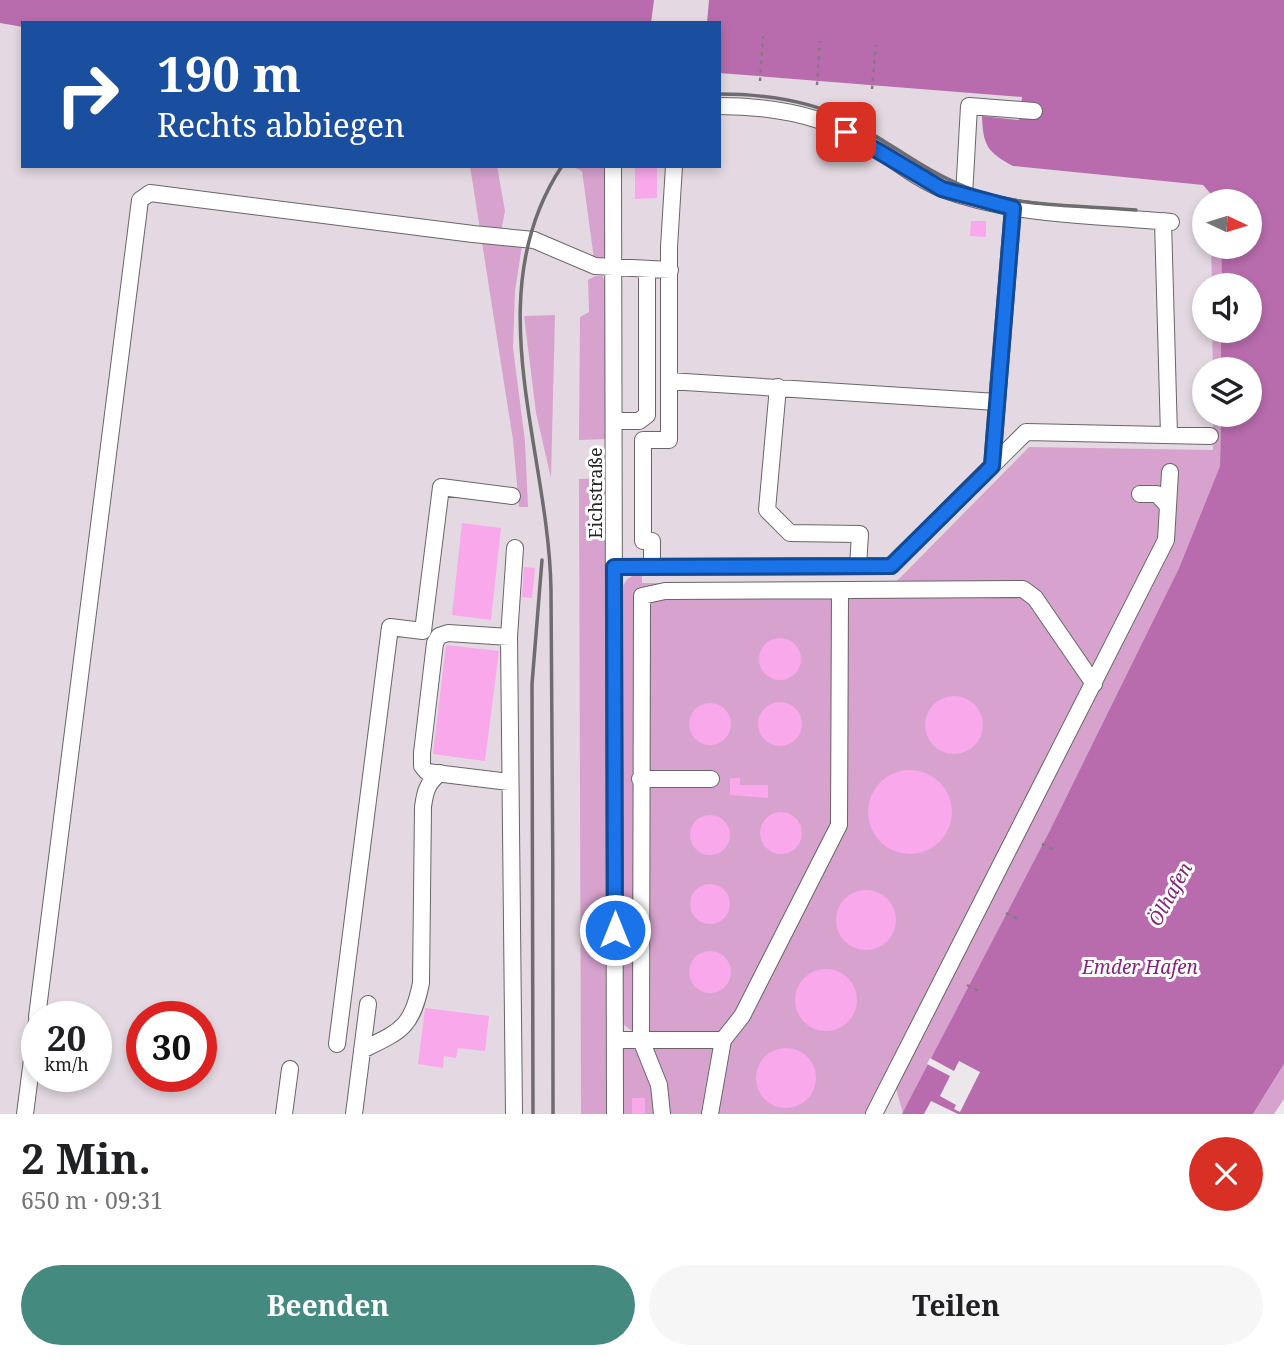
<!DOCTYPE html>
<html lang="de">
<head>
<meta charset="utf-8">
<style>
  :root { --surface:#fff; --page:#f6f6f6; --text:#202124; --muted:#757577; --accent:#458a7f }
  body { margin:0; font-family:"Noto Serif",serif; background:var(--page); color:var(--text); height:100vh; display:flex; flex-direction:column; font-size:26px; white-space:nowrap }
  * { box-sizing:border-box; margin:0 }
  p { font-size:23px; color:var(--muted) }
  .icon { flex:none; width:38px; height:38px; fill:none; stroke:currentColor; stroke-width:2; stroke-linecap:round; stroke-linejoin:round }
  .map { position:relative; height:1114px; overflow:hidden }
  .drawer { display:flex; flex-direction:column; background:var(--surface); flex:1 }
  .drawer>* { flex:none }
  .hud { position:absolute; left:21px; top:21px; width:700px; height:147px; border-radius:0px; box-shadow:0 4px 10px #0003; background:#1a4fa0; color:#fff; overflow:hidden }
  .needle { width:46px; rotate:94deg }
  .fabs { position:absolute; left:1192px; top:189px; display:grid; gap:14px }
  .fabs a { display:grid; place-items:center; width:70px; height:70px; border-radius:50%; background:var(--surface); box-shadow:0 4px 10px #0003; font-size:35px }
  .speed { position:absolute; left:21px; top:1001px; display:flex; gap:14px; font-size:35px; font-weight:700; text-align:center }
  .speed>* { display:grid; place-content:center; width:91px; height:91px; border-radius:50%; background:var(--surface); box-shadow:0 4px 10px #0003; line-height:1 }
  .speed small { font-size:18px; font-weight:400 }
  .speed .limit { border:10px solid #d22; background:#fff; color:#111 }
  .pin { position:absolute; display:grid; place-items:center; width:60px; height:60px; color:#fff; margin:-30px; border-radius:14px; box-shadow:0 4px 10px #0006 }
  .me { position:absolute; width:77px; margin:-38px; rotate:0deg; stroke-linejoin:round; filter:drop-shadow(0 0 5px #0008) }
  .turn { display:flex; align-items:center; gap:24px; height:147px; padding:0 21px; font-size:32px }
  .turn .icon { width:91px; height:91px; stroke-width:2.5 }
  .turn b { display:block; font-size:49px; line-height:60px }
  .round { display:grid; place-items:center; flex:none; width:74px; height:74px; border-radius:37px; background:var(--page) }
  .headline { display:flex; align-items:center; justify-content:space-between; height:119px; padding:0 21px }
  h1 { font-size:42px; font-weight:700; line-height:52px }
  .cta { display:flex; gap:14px; margin-top:auto; padding:14px 21px }
  .cta a { flex:1; height:80px; border-radius:42px; background:var(--accent); color:#fff; font-size:28px; font-weight:700; line-height:80px; text-align:center }
  .cta a+a { background:var(--page); color:var(--text) }
  .map>svg:first-child { display:block }
  .built { fill:#e4d9e2; fill-rule:evenodd }
  .green { fill:#d7a3ce }
  .water { fill:#b86cad }
  .pier { fill:#ebe7ea }
  .building { fill:#f8a8eb }
  .lines { fill:none; stroke-linecap:round; stroke-linejoin:round }
  .minor-casing { stroke:#696568; stroke-width:18 }
  .path { stroke:#7f7d7f; stroke-width:2.5; stroke-dasharray:3.5 5; stroke-linecap:butt }
  .minor { stroke:#fff; stroke-width:16 }
  .rail { stroke:#6e6c6e; stroke-width:3.5 }
  .route-casing { stroke:#114b97; stroke-width:18 }
  .route { stroke:#1a73e8; stroke-width:12 }
  .labels { text-anchor:middle; dominant-baseline:central; stroke-width:6; stroke-linejoin:round; paint-order:stroke }
  .street-label { font-size:18px; fill:#272627; stroke:#fff }
  .water-label { font-size:19px; font-style:italic; fill:#822779; stroke:#fff }
</style>
</head>
<body>
<div class="map">
<svg width="1284" height="1114" viewBox="0 0 1284 1114">
  <rect width="100%" height="100%" fill="#ebe7ea"/>
  <!-- built -->
  <path class="built" d="M654,0H709L707,23H651Z
    M0,23L23,27V166H719V73L1022,97L1019,120L982,116L1013,166L1204,185L1217,201H1204V247H1221L1222,285H1204V331H1221V369H1204V415H1221L1220,466L1179,568L902,1114H0ZM37,1017H96V1076H37ZM142,1017H201V1076H142Z"/>
  <!-- green -->
  <path class="green" d="M470,166H497L505,211L500,236L522,246L515,291L513,348L525,441L528,507H519L513,440Z
    M571,166H612L608,257L595,266L582,171Z
    M1211,247H1221L1222,285H1212Z
    M595,276H602L608,283L609,439L579,440L580,317L589,312L588,280Z
    M555,315L551,478L536,413L524,316Z
    M1212,331H1221V369H1213Z
    M1213,415H1221L1220,466L1179,568L1050,830L903,1113L893,1078L874,1114H616L621,1050L635,1033L624,1025L620,1014V602C623,585 623,576 642,574V583H895L1029,447L1213,450Z
    M608,478L614,1114H581L579,479Z
    M1284,1064V1099L1274,1114H1253Z"/>
  <!-- water -->
  <path class="water" d="M0,0H654L651,23H23V27L0,23Z
    M709,0H1284V1064L1253,1114H902L1050,830L1179,568L1220,466L1221,415H1250V369H1221V331H1250V285H1222L1221,247H1250V201H1217L1203,185L1013,166C987,152 983,145 982,116L1019,120L1022,97L719,73V23H707Z"/>
  <!-- pier -->
  <path class="pier" d="M930,1058L954,1071L959,1061L980,1072L960,1112L954,1109L956,1105L940,1096L950,1076L927,1064Z
    M931,1101L958,1114H924Z"/>
  <!-- building -->
  <path class="building" d="M635,166H657V198L635,199Z
    M971,221H986V237L970,236Z
    M462,523L501,528L491,620L452,615Z
    M524,567L535,568L532,598L522,597Z
    M759 659a21 21 0 1 1 42 0a21 21 0 1 1-42 0Z
    M446,645L499,651L485,761L433,754Z
    M925 725a29 29 0 1 1 58 0a29 29 0 1 1-58 0Z
    M758 724a22 22 0 1 1 44 0a22 22 0 1 1-44 0Z
    M689 724a21 21 0 1 1 42 0a21 21 0 1 1-42 0Z
    M868 812a42 42 0 1 1 84 0a42 42 0 1 1-84 0Z
    M730,778H740V785H768V798L730,795Z
    M760 833a21 21 0 1 1 42 0a21 21 0 1 1-42 0Z
    M690 835a20 20 0 1 1 40 0a20 20 0 1 1-40 0Z
    M690 904a20 20 0 1 1 40 0a20 20 0 1 1-40 0Z
    M836 920a30 30 0 1 1 60 0a30 30 0 1 1-60 0Z
    M689 972a21 21 0 1 1 42 0a21 21 0 1 1-42 0Z
    M795 1000a31 31 0 1 1 62 0a31 31 0 1 1-62 0Z
    M425,1008L489,1016L485,1051L458,1048L456,1058L444,1056L443,1068L418,1064Z
    M756 1078a30 30 0 1 1 60 0a30 30 0 1 1-60 0Z
    M632,1098H645V1114H632Z"/>
  <g class="lines">
    <!-- minor casing -->
    <g class="minor-casing">
      <path id="minor" d="M719,106C768,106 821,115 863,140C890,156 916,179 945,190C1017,216 1096,215 1171,222
        M613,166L615,1114
        M964,196L969,106L1034,111
        M1163,221L1169,435
        M669,381L997,402L992,466
        M778,387L767,510L790,533L860,534L858,566
        M997,402L1013,208
        M614,421H639L647,415V269
        M1140,494H1157L1168,506
        M614,567L891,566L1026,432L1210,436
        M652,567V541H643V440H669V247L674,166
        M509,637L448,633L439,636L435,643L422,753V766L427,772L509,782
        M640,779H711
        M37,1017L140,200L150,193L473,234L534,240L595,266L670,270
        M615,1040H723L710,1114
        M723,1040L742,1016L839,825L840,592
        M337,1044L390,627L423,631L441,487L512,496
        M362,1050C401,1031 412,1028 421,983L423,807C425,792 427,783 440,773
        M25,1114L37,1021
        M284,1114L290,1069
        M354,1114L368,1004
        M514,1114L509,637L515,548
        M662,1114L659,1085L641,1040L642,596L665,591L1023,589L1035,598L1094,684
        M874,1114L1166,540L1170,472"/>
    </g>
    <!-- path -->
    <path class="path" d="M760,81L763,36
      M817,85L820,41
      M872,89L876,45
      M1042,844L1055,850
      M1006,913L1020,920
      M967,985L981,992"/>
    <!-- minor -->
    <use href="#minor" class="minor"/>
    <!-- rail -->
    <path class="rail" d="M719,94C762,94 809,100 848,120C890,142 924,171 968,188C1020,208 1082,205 1136,210
      M533,1114L532,684L542,560
      M553,1114C553,939 553,765 551,590C549,450 476,295 562,166"/>
  </g>
  <g class="lines">
    <!-- route casing -->
    <g class="route-casing">
      <path id="route" d="M615,930L614,567L891,566L992,466L1013,208L942,189L846,132"/>
    </g>
    <!-- route -->
    <use href="#route" class="route"/>
  </g>
  <g class="labels">
    <!-- street labels -->
    <g class="street-label">
      <text transform="translate(595 493) rotate(-90)">Eichstraße</text>
    </g>
    <!-- water labels -->
    <g class="water-label">
      <text transform="translate(1170 894) rotate(-61)">Ölhafen</text>
      <text x="1140" y="967">Emder Hafen</text>
    </g>
  </g>
</svg>
<div class="fabs">
<a><svg class="needle" viewBox="-14 -14 28 28"><path d="M0-13l5 13h-10z" fill="#e53935"/><path d="M0 13l5-13h-10z" fill="#757577"/></svg></a>
<a><svg class="icon" aria-label="sound" viewBox="0 0 24 24"><path d="M4 9h4l5-4v14l-5-4H4zM17 9q2 3 0 6"/></svg></a>
<a><svg class="icon" aria-label="layers" viewBox="0 0 24 24"><path d="M12 4l9 5-9 5-9-5zM3 14l9 5 9-5"/></svg></a>
</div>
<div class="speed"><div>20<small>km/h</small></div><div class="limit">30</div></div>
<div class="pin" style="left:846px;top:132px;background:#d93025"><svg class="icon" aria-label="arrive" viewBox="0 0 24 24"><path d="M6 21V4h12l-3 4 3 4H6"/></svg></div>
<svg class="me" style="left:615px;top:930px" viewBox="-20 -20 40 40"><circle r="17" fill="#1a73e8" stroke="#fff" stroke-width="3"/><path d="M0-11L8 9 0 5-8 9z" fill="#fff"/></svg>
<div class="hud">
<div class="turn"><svg class="icon" aria-label="right" viewBox="0 0 24 24"><path d="M7 20v-9h11M14 6l5 5-5 5"/></svg><div><b>190 m</b>Rechts abbiegen</div></div>
</div>
</div>
<section class="drawer">
<div class="headline"><div><h1>2 Min.</h1><p>650 m · 09:31</p></div><a class="round" style="background:#d93025;color:#fff"><svg class="icon" aria-label="close" viewBox="0 0 24 24"><path d="M6 6l12 12M18 6L6 18"/></svg></a></div>
<div class="cta"><a>Beenden</a><a>Teilen</a></div>
</section>
</body>
</html>
